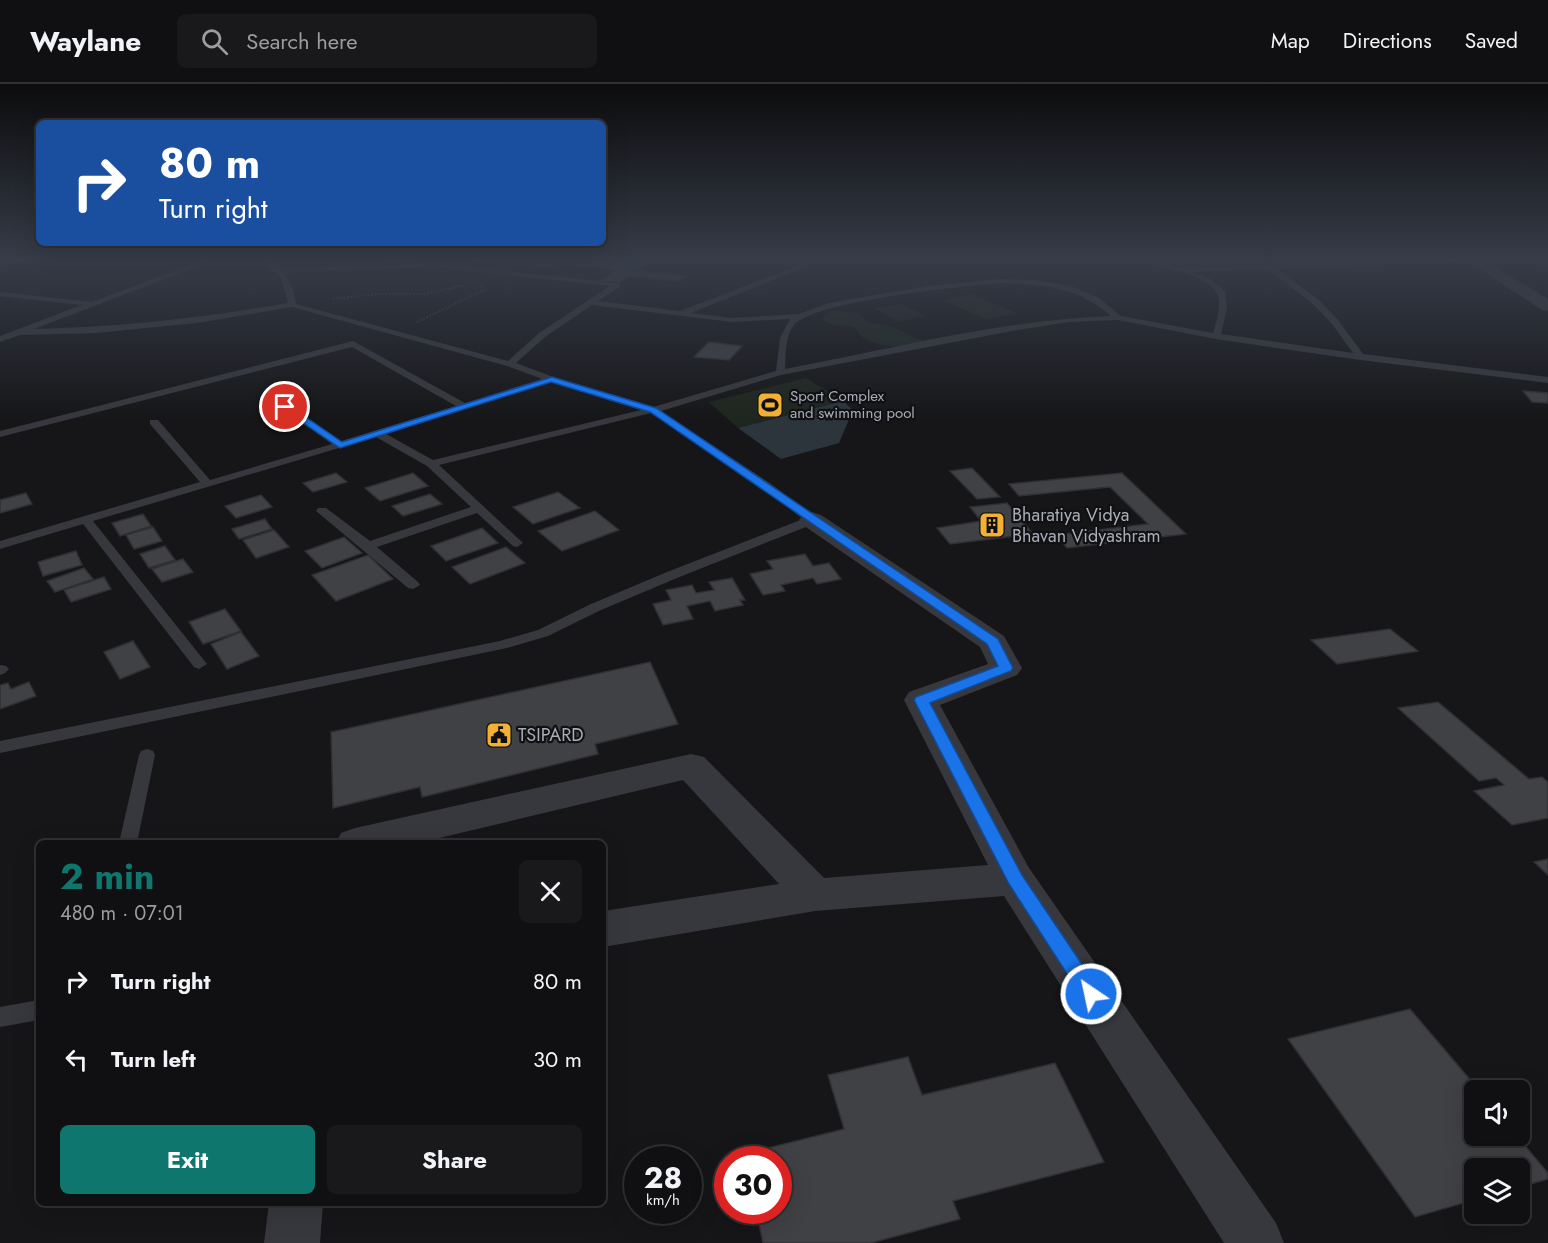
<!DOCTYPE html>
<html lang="en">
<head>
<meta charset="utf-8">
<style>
  :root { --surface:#101012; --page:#19191b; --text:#f1f3f6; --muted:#9c9d9f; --line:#303032; --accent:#0f766e }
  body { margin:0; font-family:Jost,sans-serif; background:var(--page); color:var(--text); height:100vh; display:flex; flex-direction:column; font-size:22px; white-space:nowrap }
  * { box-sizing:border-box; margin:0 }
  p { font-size:20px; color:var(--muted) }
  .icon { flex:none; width:33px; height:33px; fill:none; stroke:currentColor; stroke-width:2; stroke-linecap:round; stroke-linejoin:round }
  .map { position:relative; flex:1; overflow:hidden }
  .side { position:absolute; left:36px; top:756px; width:570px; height:366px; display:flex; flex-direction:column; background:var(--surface); border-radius:9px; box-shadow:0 6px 24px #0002,0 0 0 2px var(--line) }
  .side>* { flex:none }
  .hud { position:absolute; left:36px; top:36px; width:570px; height:126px; border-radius:9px; box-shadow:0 6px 24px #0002,0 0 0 2px var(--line); background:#1a4fa0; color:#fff; overflow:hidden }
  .fabs { position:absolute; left:1464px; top:996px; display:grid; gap:12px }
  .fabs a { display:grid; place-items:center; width:66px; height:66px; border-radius:9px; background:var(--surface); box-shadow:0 6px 24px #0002,0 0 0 2px var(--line); font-size:30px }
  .speed { position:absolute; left:624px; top:1062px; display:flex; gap:12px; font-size:30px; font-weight:700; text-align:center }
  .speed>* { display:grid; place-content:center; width:78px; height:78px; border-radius:50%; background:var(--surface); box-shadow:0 6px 24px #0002,0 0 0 2px var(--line); line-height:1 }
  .speed small { font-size:15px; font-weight:400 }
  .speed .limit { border:9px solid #d22; background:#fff; color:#111 }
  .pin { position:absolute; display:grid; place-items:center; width:51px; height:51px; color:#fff; margin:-26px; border:3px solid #fff; border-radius:50%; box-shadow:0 2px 6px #0007 }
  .me { position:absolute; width:66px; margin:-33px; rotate:326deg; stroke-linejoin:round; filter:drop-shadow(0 0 4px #0008) }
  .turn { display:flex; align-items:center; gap:21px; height:126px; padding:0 24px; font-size:27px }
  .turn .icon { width:78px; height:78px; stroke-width:2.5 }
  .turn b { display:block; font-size:42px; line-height:51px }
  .round { display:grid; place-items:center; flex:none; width:63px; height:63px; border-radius:9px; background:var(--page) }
  .head { display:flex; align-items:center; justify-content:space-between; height:102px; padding:0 24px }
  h1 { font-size:36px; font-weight:700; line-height:45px; color:var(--accent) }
  .primary-button { display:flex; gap:12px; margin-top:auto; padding:12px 24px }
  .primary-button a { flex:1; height:69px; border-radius:9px; background:var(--accent); color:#fff; font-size:24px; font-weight:700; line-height:69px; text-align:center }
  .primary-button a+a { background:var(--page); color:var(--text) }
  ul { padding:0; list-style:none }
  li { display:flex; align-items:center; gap:18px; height:78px; padding:0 24px }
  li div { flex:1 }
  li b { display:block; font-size:22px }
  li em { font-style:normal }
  header { display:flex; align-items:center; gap:36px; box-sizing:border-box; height:84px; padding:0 30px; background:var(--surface); border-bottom:2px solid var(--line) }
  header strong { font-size:28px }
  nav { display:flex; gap:33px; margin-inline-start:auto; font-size:21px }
  .search { width:420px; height:54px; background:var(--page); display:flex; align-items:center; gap:15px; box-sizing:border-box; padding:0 21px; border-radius:9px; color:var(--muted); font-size:22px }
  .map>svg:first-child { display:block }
  .green { fill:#1e261f }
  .water { fill:#2c353c }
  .building { fill:#404145; stroke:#303034; stroke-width:1.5 }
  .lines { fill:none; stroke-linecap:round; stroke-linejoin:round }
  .path { stroke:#3d3f44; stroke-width:2; stroke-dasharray:1.5 2; stroke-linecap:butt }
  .service { fill:#37383d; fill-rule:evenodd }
  .minor { fill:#37383d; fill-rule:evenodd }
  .route { fill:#1a73e8; stroke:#114b97; stroke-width:1.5 }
  .labels { text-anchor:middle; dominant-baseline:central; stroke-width:4.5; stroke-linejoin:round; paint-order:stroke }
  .far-poi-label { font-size:15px; fill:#a8adb8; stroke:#111113; text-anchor:start }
  .poi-label { font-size:18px; fill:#a8adb8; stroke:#111113; text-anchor:start }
</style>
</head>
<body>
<header>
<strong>Waylane</strong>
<div class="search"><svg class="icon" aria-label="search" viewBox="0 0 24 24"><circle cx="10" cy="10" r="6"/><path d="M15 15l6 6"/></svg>Search here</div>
<nav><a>Map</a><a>Directions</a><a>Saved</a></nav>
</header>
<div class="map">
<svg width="1548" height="1159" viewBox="0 0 1548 1159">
  <rect width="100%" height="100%" fill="#161618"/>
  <!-- green -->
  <path class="green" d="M971,210L1017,229L986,235L942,216Z
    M902,220L926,232L898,238L875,224Z
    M833,226L858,229L870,239L892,243L923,257L924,261C901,262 867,267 854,243L830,240L822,236L826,230Z
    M806,294L843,317L738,344L709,318Z"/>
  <!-- water -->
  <path class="water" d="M843,317L853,326L839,359L781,375L738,344Z"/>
  <!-- building -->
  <path class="building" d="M391,175H422L411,180L385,178Z
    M451,175H590L626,178L631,175H653L636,187L686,192L679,197L629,192L620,198L601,196L617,186L559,180L552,184Z
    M709,258L742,262L729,276L694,273Z
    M1523,307L1548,309V319L1532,318Z
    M972,384L1000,413L977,415L950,387Z
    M336,389L347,398L313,408L303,399Z
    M413,389L428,402L380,417L365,404Z
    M1122,389L1186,450L1067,464L1056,451L1148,440L1110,403L1019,412L1009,400Z
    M558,408L580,424L533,440L513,423Z
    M26,409L32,420L0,429V416Z
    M430,410L442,420L403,432L392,422Z
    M261,411L272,423L236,434L225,422Z
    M1007,419L1033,450L950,460L937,444L981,437L970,423Z
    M595,427L619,446L562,467L538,447Z
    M143,430L151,442L120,452L112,439Z
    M265,435L272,445L239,455L232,445Z
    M153,443L162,457L134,465L126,451Z
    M482,444L498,459L446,477L431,462Z
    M274,446L289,463L256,474L243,456Z
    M344,453L362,469L322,484L305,467Z
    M165,462L175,476L149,484L140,470Z
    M506,463L525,479L470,500L452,483Z
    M76,467L82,481L43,492L38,478Z
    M805,470L813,482L829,479L841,495L817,500L813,494L781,501L785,507L763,511L750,490L773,485L767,477Z
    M368,471L393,495L336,517L312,491Z
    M183,475L193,488L162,498L152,485Z
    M84,484L93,495L55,508L47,497Z
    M104,493L111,505L71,518L64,506Z
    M732,494L745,516H740L743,521L715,527L710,517L687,522L693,535L663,541L653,520L671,516L666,506L692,501L696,509L714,506L709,498Z
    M225,525L241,547L203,560L189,538Z
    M1390,545L1418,567L1337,580L1311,556Z
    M241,548L259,572L227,585L211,560Z
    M133,557L150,583L120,595L104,568Z
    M650,578L678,640L595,660L598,670L422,713L420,703L333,724L331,648Z
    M29,598L36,612L0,625V601L8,599L11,605Z
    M1438,618L1529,695L1542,693L1548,698V734L1512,741L1474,707L1504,701L1496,694L1479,697L1398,624Z
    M1548,775V791L1534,778Z
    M1410,925L1479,1006H1474V1052H1517L1548,1089V1095L1520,1103V1084H1474V1116L1415,1133L1288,955Z
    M908,973L922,1011L1055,979L1104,1078L953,1117L960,1135L871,1159H763L756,1126H778V1076H746L744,1070L844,1045L828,991Z"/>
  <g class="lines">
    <!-- path -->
    <path class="path" d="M1520,175L1548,185
      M333,215L378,210H425L465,201
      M417,238L484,206L480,201"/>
    <!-- service -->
    <path class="service" d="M27,175H51L0,182V178Z
      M206,175H217L34,245C122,243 201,234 288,219L281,194L258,175H267L279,185L433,179L617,199H620V203L598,217L680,227L815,175H825L691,229L732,234L799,230L829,219L928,202L1000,195L1035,196L1071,202L1099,214L1121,232L1213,249C1216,239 1220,227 1219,216C1217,190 1160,186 1142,175H1153L1181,184L1477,175L1473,177L1277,185L1320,217L1338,236L1363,270L1548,293V299L1360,276L1216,255L1118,236L1069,238L1012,247L781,291L661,327L771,400L816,433V439L677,494L601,526L548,552L507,564L0,669V657L500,557L538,546L591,520L667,488L803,435L763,404L651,329L439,381L523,459L517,463L513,462L477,429L377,463L418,498L420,501L413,505L408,504L316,427L318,424H326L370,457L471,423L427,382L376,353L93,437L207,580L199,585L194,583L83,440L0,465V457L200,398L150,340V336H158L210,396L332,360L264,312V308H270L341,357L456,322L352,263L0,353V347L353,257L465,319L542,295L507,282L292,223L197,239L96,249L20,251L0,258V252L82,221L0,212V208L92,218ZM433,183L610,202L539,249L508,277L296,220L293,205L284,189ZM1268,185L1314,221L1332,240L1353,269L1221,250L1227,224L1225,207L1210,195L1193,188ZM1000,199C1043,201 1077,202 1111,232C1001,236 892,265 785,285C786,272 785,252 794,241C814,217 964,202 1000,199ZM592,221L732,238L790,235L780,254L776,287L653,323L580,303L516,279L545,253ZM551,298L641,326L433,376L386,350Z
      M0,581L6,582L9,585L5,589L0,591Z
      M147,665L153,667L155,671L137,759H119L139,671L141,667Z
      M39,916V936L0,943V923Z"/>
    <!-- minor -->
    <path class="minor" d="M1465,175H1482L1548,215V227L1542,226Z
      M812,428L821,431L1004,552L1022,584L1017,591L940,621L1029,784L1276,1139L1284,1159H1224L1004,812L815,827L603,863V827L779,800L683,696L418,759H336L341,749L355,744L691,670L704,673L824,794L988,781L904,616L909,608L988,580L980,563L803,441L799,436L803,431Z
      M269,1119H323L320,1159H264Z"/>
  </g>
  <!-- sky -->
  <linearGradient id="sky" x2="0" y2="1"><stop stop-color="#0c0c0d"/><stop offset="0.52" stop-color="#363c48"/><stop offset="1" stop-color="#363c48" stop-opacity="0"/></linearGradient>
  <rect width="1548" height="337" fill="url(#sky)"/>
  <!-- route -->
  <path class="route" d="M552,293L656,324L998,555L1013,584L1011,587L930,619L1022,791L1098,904L1101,910L1098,916L1091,919L1084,916L1009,800L914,616L916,613L998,582L987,560L650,328L551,298L340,364L280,323L288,321L342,358Z"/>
  <!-- icons -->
  <defs>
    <g id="stadium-square" transform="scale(1.35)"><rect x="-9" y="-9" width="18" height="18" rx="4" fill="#f2b134" stroke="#111113"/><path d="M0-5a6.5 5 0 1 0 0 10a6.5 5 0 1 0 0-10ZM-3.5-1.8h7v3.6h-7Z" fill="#111"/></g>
    <g id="building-square" transform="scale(1.35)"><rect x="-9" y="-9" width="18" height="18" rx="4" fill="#f2b134" stroke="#111113"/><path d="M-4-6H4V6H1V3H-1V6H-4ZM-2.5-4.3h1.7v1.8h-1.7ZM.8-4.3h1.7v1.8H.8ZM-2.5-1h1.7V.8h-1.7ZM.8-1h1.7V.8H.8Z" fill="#111"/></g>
    <g id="civic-square" transform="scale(1.35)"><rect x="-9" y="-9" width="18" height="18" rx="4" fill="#f2b134" stroke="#111113"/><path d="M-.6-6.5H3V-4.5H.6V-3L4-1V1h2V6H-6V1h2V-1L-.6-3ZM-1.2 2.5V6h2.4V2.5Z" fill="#111"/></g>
  </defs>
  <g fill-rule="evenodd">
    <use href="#stadium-square" x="770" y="321"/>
    <use href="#building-square" x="992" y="441"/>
    <use href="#civic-square" x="499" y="651"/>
  </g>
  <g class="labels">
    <!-- far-poi labels -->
    <g class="far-poi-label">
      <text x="790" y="312">Sport Complex<tspan x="790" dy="17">and swimming pool</tspan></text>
    </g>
    <!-- poi labels -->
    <g class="poi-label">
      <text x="1012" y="431">Bharatiya Vidya<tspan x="1012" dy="21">Bhavan Vidyashram</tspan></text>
      <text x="518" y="651">TSIPARD</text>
    </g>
  </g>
</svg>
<div class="fabs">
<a><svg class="icon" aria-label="sound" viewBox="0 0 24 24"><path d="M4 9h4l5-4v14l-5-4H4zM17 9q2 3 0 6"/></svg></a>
<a><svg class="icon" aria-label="layers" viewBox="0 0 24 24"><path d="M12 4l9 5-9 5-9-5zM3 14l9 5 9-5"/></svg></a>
</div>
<div class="speed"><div>28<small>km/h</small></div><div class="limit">30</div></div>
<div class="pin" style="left:285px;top:323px;background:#d93025"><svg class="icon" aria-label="arrive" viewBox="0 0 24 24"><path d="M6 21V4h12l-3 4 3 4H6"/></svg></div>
<svg class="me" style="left:1091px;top:910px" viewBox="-20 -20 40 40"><circle r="17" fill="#1a73e8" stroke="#fff" stroke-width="3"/><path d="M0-11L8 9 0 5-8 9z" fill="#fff"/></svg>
<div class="hud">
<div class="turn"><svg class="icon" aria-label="right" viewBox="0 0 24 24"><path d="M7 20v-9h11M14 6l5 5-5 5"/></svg><div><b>80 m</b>Turn right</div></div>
</div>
<section class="side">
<div class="head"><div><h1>2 min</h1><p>480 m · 07:01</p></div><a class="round"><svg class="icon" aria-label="close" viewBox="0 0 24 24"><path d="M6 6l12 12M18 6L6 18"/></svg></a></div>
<ul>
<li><svg class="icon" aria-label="right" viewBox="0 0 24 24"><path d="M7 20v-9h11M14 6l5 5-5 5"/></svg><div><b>Turn right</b></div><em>80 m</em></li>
<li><svg class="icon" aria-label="left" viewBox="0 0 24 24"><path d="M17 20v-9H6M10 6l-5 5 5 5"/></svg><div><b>Turn left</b></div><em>30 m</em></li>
</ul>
<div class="primary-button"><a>Exit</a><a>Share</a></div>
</section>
</div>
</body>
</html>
